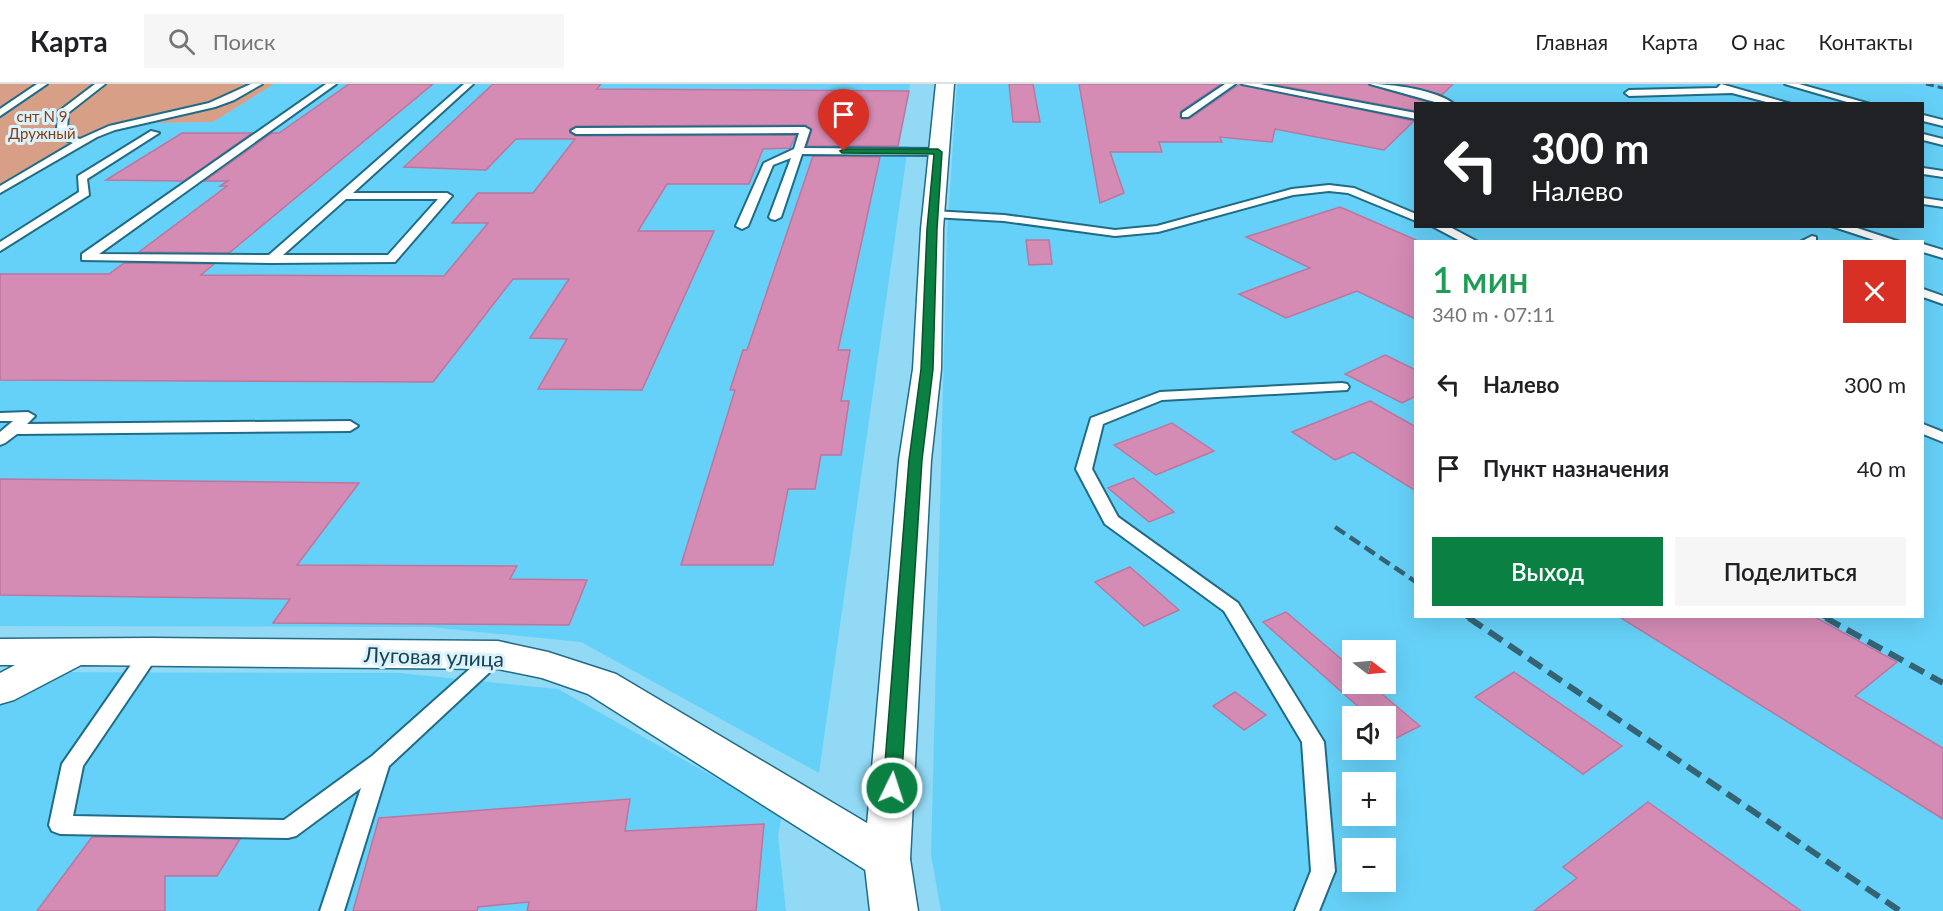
<!DOCTYPE html>
<html lang="ru">
<head>
<meta charset="utf-8">
<style>
  :root { --surface:#fff; --page:#f6f6f6; --text:#202124; --muted:#757577; --line:#e0e0e0; --accent:#0b8043 }
  body { margin:0; font-family:Lato,sans-serif; background:var(--page); color:var(--text); height:100vh; display:flex; flex-direction:column; font-size:22px; white-space:nowrap }
  * { box-sizing:border-box; margin:0 }
  p { font-size:20px; color:var(--muted) }
  .icon { flex:none; width:33px; height:33px; fill:none; stroke:currentColor; stroke-width:2; stroke-linecap:round; stroke-linejoin:round }
  .map { position:relative; flex:1; overflow:hidden }
  .panel { position:absolute; left:1414px; top:156px; width:510px; height:378px; display:flex; flex-direction:column; background:var(--surface); border-radius:0px; box-shadow:0 6px 24px #0002 }
  .panel>* { flex:none }
  .banner { position:absolute; left:1414px; top:18px; width:510px; height:126px; border-radius:0px; box-shadow:0 6px 24px #0002; background:#202124; color:#fff; overflow:hidden }
  .needle { width:39px; rotate:106deg }
  .tools { position:absolute; left:1342px; top:556px; display:grid; gap:12px }
  .tools a { display:grid; place-items:center; width:54px; height:54px; border-radius:0px; background:var(--surface); box-shadow:0 6px 24px #0002; font-size:30px }
  .pin { position:absolute; display:grid; place-items:center; width:51px; height:51px; color:#fff; margin:-62px -26px; border-radius:50% 50% 50% 0; rotate:-45deg; box-shadow:0 0 6px #0007 }
  .pin .icon { rotate:45deg }
  .me { position:absolute; width:66px; margin:-33px; rotate:4deg; stroke-linejoin:round; filter:drop-shadow(0 0 4px #0008) }
  .turn { display:flex; align-items:center; gap:21px; height:126px; padding:0 18px; font-size:27px }
  .turn .icon { width:78px; height:78px; stroke-width:2.5 }
  .turn b { display:block; font-size:42px; line-height:51px }
  .round { display:grid; place-items:center; flex:none; width:63px; height:63px; border-radius:0px; background:var(--page) }
  .overview { display:flex; align-items:center; justify-content:space-between; height:102px; padding:0 18px }
  h1 { font-size:36px; font-weight:600; line-height:45px; color:#1e9e55 }
  .cta { display:flex; gap:12px; margin-top:auto; padding:12px 18px }
  .cta a { flex:1; height:69px; border-radius:0px; background:var(--accent); color:#fff; font-size:24px; font-weight:600; line-height:69px; text-align:center }
  .cta a+a { background:var(--page); color:var(--text) }
  ul { padding:0; list-style:none }
  li { display:flex; align-items:center; gap:18px; height:84px; padding:0 18px }
  li div { flex:1 }
  li b { display:block; font-size:22px }
  li em { font-style:normal }
  header { display:flex; align-items:center; gap:36px; box-sizing:border-box; height:84px; padding:0 30px; background:var(--surface); border-bottom:2px solid var(--line) }
  header strong { font-size:28px }
  nav { display:flex; gap:33px; margin-inline-start:auto; font-size:21px }
  .search { width:420px; height:54px; background:var(--page); display:flex; align-items:center; gap:15px; box-sizing:border-box; padding:0 21px; border-radius:0px; color:var(--muted); font-size:22px }
  .map>svg:first-child { display:block }
  .built { fill:#66d1f8; fill-rule:evenodd }
  .green { fill:#d69f86 }
  .building { fill:#d48bb4; stroke:#bc769e; stroke-width:1.5 }
  .lines { fill:none; stroke-linecap:round; stroke-linejoin:round }
  .service-casing { stroke:#206c86; stroke-width:4 }
  .minor-casing { stroke:#206c86; stroke-width:3 }
  .secondary-casing { stroke:#206c86; stroke-width:3 }
  .service { fill:#fff; fill-rule:evenodd }
  .minor { fill:#fff; fill-rule:evenodd }
  .secondary { fill:#fff; fill-rule:evenodd }
  .rail-far2 { stroke:#346374; stroke-width:3; stroke-dasharray:8 4; stroke-linecap:butt }
  .rail-far1 { stroke:#346374; stroke-width:4.5; stroke-dasharray:12 6; stroke-linecap:butt }
  .rail { stroke:#346374; stroke-width:6; stroke-dasharray:16 8; stroke-linecap:butt }
  .route { fill:#0b8043; stroke:#07532c; stroke-width:1.5 }
  .labels { text-anchor:middle; dominant-baseline:central; stroke-width:6; stroke-linejoin:round; paint-order:stroke }
  .far-park-label { font-size:15px; fill:#893b10; stroke:#d9f2fd }
  .near-street-label { font-size:21px; fill:#18404e; stroke:#d9f2fd }
</style>
</head>
<body>
<header>
<strong>Карта</strong>
<div class="search"><svg class="icon" aria-label="search" viewBox="0 0 24 24"><circle cx="10" cy="10" r="6"/><path d="M15 15l6 6"/></svg>Поиск</div>
<nav><a>Главная</a><a>Карта</a><a>О нас</a><a>Контакты</a></nav>
</header>
<div class="map">
<svg width="1943" height="827" viewBox="0 0 1943 827">
  <rect width="100%" height="100%" fill="#91d9f5"/>
  <!-- built -->
  <path class="built" d="M274,0H910L898,62H908L819,689L581,558L429,543L0,542V109L116,45L144,39L213,38Z
    M957,0H1943V827H941L931,771L947,149ZM1416,20H1923V142H1416ZM1416,158H1923V532H1416ZM1353,567H1386V600H1353ZM1353,633H1386V666H1353ZM1353,699H1386V732H1353ZM1353,765H1386V798H1353Z
    M0,588L400,589L558,605L782,731L778,751L786,827H0Z"/>
  <!-- green -->
  <path class="green" d="M0,0H274L213,38L144,39L116,45L0,109Z"/>
  <!-- building -->
  <path class="building" d="M349,0H433L229,169L139,168L227,102H220L228,97H205L272,49H279Z
    M493,0H601L597,5L909,7L898,62H807L812,45L805,41L576,42L570,45V49L576,52L796,51L790,64L763,65L749,100H667L638,147H714L642,306L538,305L567,255L530,254L569,195H513L433,298L0,296V190H109L124,179L214,180L201,191L444,192L488,139H452L478,109H533L575,55H516L486,86L404,83Z
    M1009,0H1033L1040,38H1013Z
    M1079,0H1221L1181,27L1180,33L1182,35H1189L1240,0L1414,37L1384,66L1275,45L1272,58L1220,53L1222,58H1159L1162,68H1110L1124,109L1100,119Z
    M1272,0H1368L1432,20H1416V27Z
    M1399,0H1453L1442,11Z
    M182,49H252L184,97L106,96Z
    M813,72L880,73L838,266H850L841,317H849L841,371H821L815,405H788L773,481H681L735,306H730L743,266H747Z
    M1340,123L1416,156V235L1357,207L1286,234L1239,210L1310,184L1246,153Z
    M1026,156H1049L1052,180L1029,181Z
    M1385,271L1416,286V312L1402,319L1345,290Z
    M1370,317L1416,343V407L1353,368L1335,376L1292,348Z
    M1172,339L1214,367L1156,391L1114,361Z
    M1133,394L1174,428L1149,438L1108,404Z
    M0,395L359,399L297,481L517,482L510,495L587,496L569,541L273,539L290,515L0,511Z
    M1130,483L1179,526L1144,542L1095,498Z
    M1286,528L1353,585V600H1370L1420,642L1386,659V633H1370L1263,538Z
    M1618,532H1813L1897,578L1855,612L1943,664V735Z
    M1514,588L1622,662L1583,690L1475,613Z
    M1235,608L1266,631L1244,646L1213,622Z
    M630,715L625,747L764,740L756,827H527L529,818L478,823L477,827H353L379,734Z
    M1648,718L1801,827H1534L1577,794L1563,783Z
    M92,753L240,755L217,792H165V827H37Z"/>
  <g class="lines">
    <!-- service casing -->
    <g class="service-casing">
      <path id="service" d="M37,0H47L0,32V25Z
        M95,0H105L68,29L67,46L69,52L80,55L109,42L209,19L251,0H262L234,16L215,23L115,46L97,53L0,109V102L73,59L60,54L57,46L58,28Z
        M326,0H336L99,170L269,171L464,0H473L353,109H447L452,112L395,178L272,179L82,176V170ZM346,115H438L388,171H283Z
        M1225,0H1235L1188,33H1182V29Z
        M1242,0H1260L1416,29V35Z
        M1370,0C1393,0 1436,6 1454,20H1442Z
        M1721,0L1791,20H1774L1732,9L1629,12L1625,9L1629,6L1717,4Z
        M1785,0H1799L1870,20H1854Z
        M1923,31L1943,36V42L1923,37Z
        M805,43L810,46L804,64L938,65L943,68L938,71L802,70L781,133L775,136L771,135L769,133L791,74L773,81L748,142L742,145L736,142L764,79L794,65L799,49L576,50L571,47L576,44Z
        M151,47L159,49L87,95L89,111L0,167V158L79,108L78,92Z
        M1923,50L1943,55V61L1923,56Z
        M1923,84L1943,87V93L1923,90Z
        M1329,101L1354,104L1416,130V137L1348,109L1329,107L1293,111L1158,148L1115,152L1004,137L933,133L927,130L933,127L1004,131L1115,146L1157,142L1292,105Z
        M1923,114L1943,117V123L1923,120Z
        M1432,142H1448L1478,158H1462Z
        M1831,142H1851L1900,158H1880Z
        M1812,152L1816,153V157L1800,158Z
        M1923,160L1943,166V174L1923,168Z
        M1923,205L1943,212V220L1923,213Z
        M1342,299L1347,300L1349,303L1347,306L1162,316L1103,340L1092,385L1118,433L1238,519L1324,658L1335,787L1319,827H1295L1311,787L1302,658L1224,527L1105,440L1076,385L1091,334L1160,308Z
        M28,328L35,332L27,340L350,337L358,342L350,347L17,350L5,359L0,361V348L13,337H0V329Z
        M1923,340L1943,348V358L1923,350Z
        M151,560L158,562L161,567L83,682L73,732L284,736L372,672L491,566L498,564L505,566L508,571L389,682L344,827H320L361,704L296,752L288,754L60,750L52,747L49,741L62,680L144,562Z"/>
    </g>
    <!-- minor casing -->
    <g class="minor-casing">
      <path id="minor" d="M151,554L498,557L548,568L616,590L904,761L910,775L904,789L887,794L870,789L588,610L542,594L498,585L81,581L14,616L0,620V589L15,581H0V555Z"/>
    </g>
    <!-- secondary casing -->
    <g class="secondary-casing">
      <path id="secondary" d="M936,0H954L943,145L941,285L931,376L910,775L918,827H870L864,775L899,376L913,285L921,145Z"/>
    </g>
    <!-- service -->
    <use href="#service" class="service"/>
    <!-- minor -->
    <use href="#minor" class="minor"/>
    <!-- secondary -->
    <use href="#secondary" class="secondary"/>
    <!-- rail-far2 -->
    <path class="rail-far2" d="M1926,0L1943,4"/>
    <!-- rail-far1 -->
    <path class="rail-far1" d="M1335,443L1416,498
      M1466,532L1471,535
      M1823,532L1829,535"/>
    <!-- rail -->
    <path class="rail" d="M1469,534L1900,827
      M1826,534L1943,599"/>
  </g>
  <!-- route -->
  <path class="route" d="M844,65H938L942,68L937,145L933,285L922,376L901,704L899,709L892,711L886,709L883,704L909,376L921,285L927,145L934,70L842,69L840,67Z"/>
  <g class="labels">
    <!-- far-park labels -->
    <g class="far-park-label">
      <text x="42" y="32">снт N 9<tspan x="42" dy="17">Дружный</tspan></text>
    </g>
    <!-- near-street labels -->
    <g class="near-street-label">
      <text transform="translate(434 572) rotate(2)">Луговая улица</text>
    </g>
  </g>
</svg>
<div class="tools">
<a><svg class="needle" viewBox="-14 -14 28 28"><path d="M0-13l5 13h-10z" fill="#e53935"/><path d="M0 13l5-13h-10z" fill="#757577"/></svg></a>
<a><svg class="icon" aria-label="sound" viewBox="0 0 24 24"><path d="M4 9h4l5-4v14l-5-4H4zM17 9q2 3 0 6"/></svg></a>
<a>+</a>
<a>−</a>
</div>
<div class="pin" style="left:844px;top:67px;background:#d93025"><svg class="icon" aria-label="arrive" viewBox="0 0 24 24"><path d="M6 21V4h12l-3 4 3 4H6"/></svg></div>
<svg class="me" style="left:892px;top:704px" viewBox="-20 -20 40 40"><circle r="17" fill="#0b8043" stroke="#fff" stroke-width="3"/><path d="M0-11L8 9 0 5-8 9z" fill="#fff"/></svg>
<div class="banner">
<div class="turn"><svg class="icon" aria-label="left" viewBox="0 0 24 24"><path d="M17 20v-9H6M10 6l-5 5 5 5"/></svg><div><b>300 m</b>Налево</div></div>
</div>
<section class="panel">
<div class="overview"><div><h1>1 мин</h1><p>340 m · 07:11</p></div><a class="round" style="background:#d93025;color:#fff"><svg class="icon" aria-label="close" viewBox="0 0 24 24"><path d="M6 6l12 12M18 6L6 18"/></svg></a></div>
<ul>
<li><svg class="icon" aria-label="left" viewBox="0 0 24 24"><path d="M17 20v-9H6M10 6l-5 5 5 5"/></svg><div><b>Налево</b></div><em>300 m</em></li>
<li><svg class="icon" aria-label="arrive" viewBox="0 0 24 24"><path d="M6 21V4h12l-3 4 3 4H6"/></svg><div><b>Пункт назначения</b></div><em>40 m</em></li>
</ul>
<div class="cta"><a>Выход</a><a>Поделиться</a></div>
</section>
</div>
</body>
</html>
